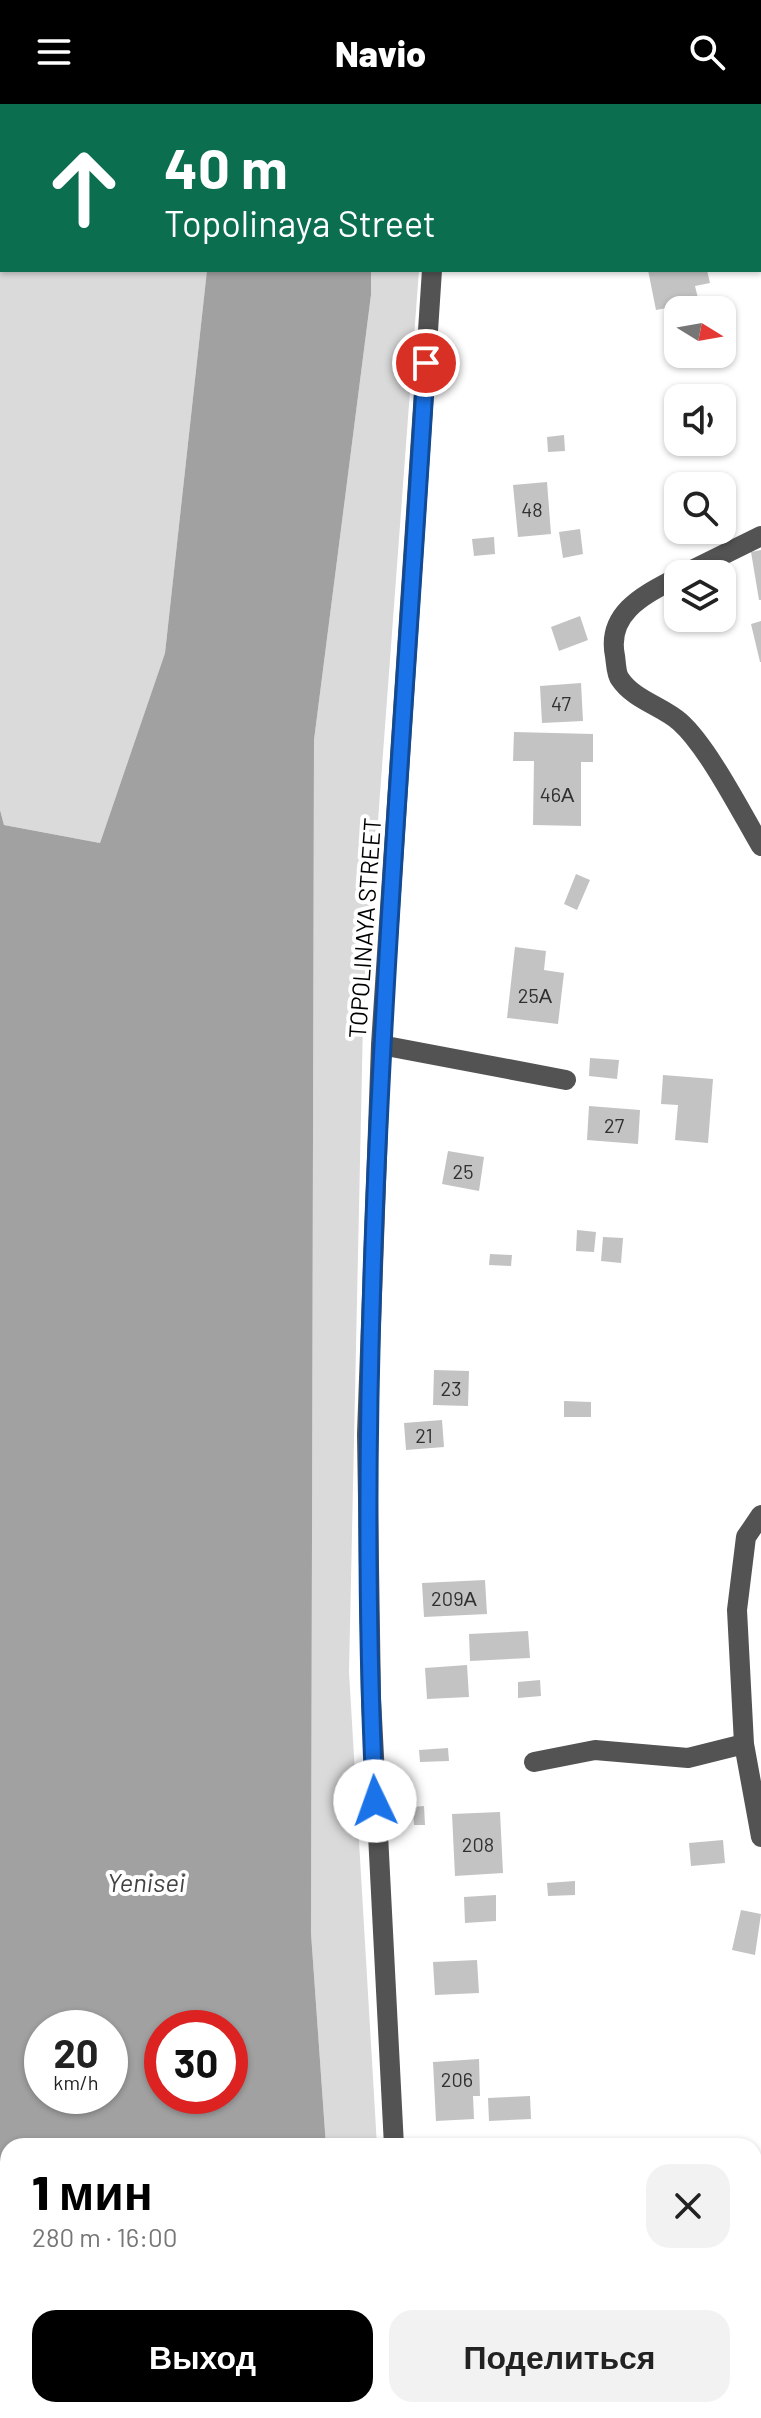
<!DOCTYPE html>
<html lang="ru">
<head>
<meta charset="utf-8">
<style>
  :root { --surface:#fff; --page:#f2f2f2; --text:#222; --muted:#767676; --accent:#000 }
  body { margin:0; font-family:Barlow,sans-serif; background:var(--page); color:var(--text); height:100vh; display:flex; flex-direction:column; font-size:30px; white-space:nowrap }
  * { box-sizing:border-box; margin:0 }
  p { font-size:26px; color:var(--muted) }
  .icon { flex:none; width:44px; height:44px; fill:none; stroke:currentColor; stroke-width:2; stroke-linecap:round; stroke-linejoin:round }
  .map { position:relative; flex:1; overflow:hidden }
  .side { position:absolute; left:0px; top:2034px; width:762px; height:280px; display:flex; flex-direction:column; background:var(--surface); border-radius:24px 24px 0 0; box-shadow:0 2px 6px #0004 }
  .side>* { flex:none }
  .top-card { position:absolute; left:0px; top:0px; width:762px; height:168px; box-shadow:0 2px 6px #0004; background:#0b6e4f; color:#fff; overflow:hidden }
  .needle { width:52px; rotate:101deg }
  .buttons { position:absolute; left:664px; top:192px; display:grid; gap:16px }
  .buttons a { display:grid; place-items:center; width:72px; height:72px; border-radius:16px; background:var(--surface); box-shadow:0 2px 6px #0004; font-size:40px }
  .speed { position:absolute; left:24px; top:1906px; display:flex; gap:16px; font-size:40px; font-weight:700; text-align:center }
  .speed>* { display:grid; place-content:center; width:104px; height:104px; border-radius:50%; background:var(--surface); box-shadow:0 2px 6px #0004; line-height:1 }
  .speed small { font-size:20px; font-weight:400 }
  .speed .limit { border:12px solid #d22; background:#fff; color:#111 }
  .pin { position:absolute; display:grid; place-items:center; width:68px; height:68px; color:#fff; margin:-34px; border:4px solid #fff; border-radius:50%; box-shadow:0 2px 8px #0007 }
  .me { position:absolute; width:88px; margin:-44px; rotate:357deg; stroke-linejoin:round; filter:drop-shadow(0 0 6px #0008) }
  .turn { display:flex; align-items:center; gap:28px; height:168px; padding:0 32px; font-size:36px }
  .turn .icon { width:104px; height:104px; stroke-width:2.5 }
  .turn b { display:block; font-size:56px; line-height:68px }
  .round { display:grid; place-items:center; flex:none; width:84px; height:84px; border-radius:24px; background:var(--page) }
  .headline { display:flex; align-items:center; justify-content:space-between; height:136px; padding:0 32px }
  h1 { font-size:48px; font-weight:800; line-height:60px; color:var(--accent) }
  .button { display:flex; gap:16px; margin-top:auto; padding:16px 32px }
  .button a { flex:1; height:92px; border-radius:24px; background:var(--accent); color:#fff; font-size:32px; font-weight:800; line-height:92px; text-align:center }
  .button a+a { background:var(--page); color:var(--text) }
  header { display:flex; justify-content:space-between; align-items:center; height:104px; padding:0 32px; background:var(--accent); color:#fff; font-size:36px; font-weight:800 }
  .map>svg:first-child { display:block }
  .green { fill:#dadada }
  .water { fill:#a1a1a1; fill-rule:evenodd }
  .building { fill:#c3c3c3 }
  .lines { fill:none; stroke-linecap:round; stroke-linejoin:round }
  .minor { stroke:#535353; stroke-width:20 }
  .route-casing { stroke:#114b97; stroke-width:20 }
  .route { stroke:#1a73e8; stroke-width:14 }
  .labels { text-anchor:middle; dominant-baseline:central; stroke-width:8; stroke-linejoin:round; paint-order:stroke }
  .number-label { font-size:20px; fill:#313131 }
  .street-label { font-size:24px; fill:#000; stroke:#fff }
  .water-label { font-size:26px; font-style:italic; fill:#424242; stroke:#fff }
</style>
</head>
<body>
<header><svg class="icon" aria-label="menu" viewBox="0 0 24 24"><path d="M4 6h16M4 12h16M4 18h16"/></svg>Navio<svg class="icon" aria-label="search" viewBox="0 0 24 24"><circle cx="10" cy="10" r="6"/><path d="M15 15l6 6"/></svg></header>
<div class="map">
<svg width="761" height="2314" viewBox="0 0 761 2314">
  <rect width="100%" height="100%" fill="#fff"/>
  <!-- green -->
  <path class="green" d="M0,0H212L2,2V166H207L165,549L100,739L4,721L0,706Z
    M371,166H419L363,918L349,1568L377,2042H326L311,1829L314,636L371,191Z"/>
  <!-- water -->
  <path class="water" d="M207,166H371V191L314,636L311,1829L326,2042H8V2306H344V2314H0V706L4,721L100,739L165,549ZM42,1924H110V1992H42ZM162,1924H230V1992H162Z"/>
  <!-- building -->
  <path class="building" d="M648,166H707L710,179L695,182L699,198L656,206Z
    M564,331L565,347L548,348L547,333Z
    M547,378L551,430L518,433L513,381Z
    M580,425L583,450L563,454L559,428Z
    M494,433L495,450L474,452L472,435Z
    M761,446V496H759L751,448Z
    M580,512L588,536L559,547L551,523Z
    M761,517V558H760L751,520Z
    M581,579L583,617L542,619L540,582Z
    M514,628L593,630V658H581V722L533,721L534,657H513Z
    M576,770L590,776L577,806L564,800Z
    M515,843L546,847L544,866L564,869L558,920L507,914Z
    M590,954L619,956L617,975L589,972Z
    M663,971L713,975L708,1039L675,1036L678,1001L661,1000Z
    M589,1002L640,1006L638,1040L587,1036Z
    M448,1047L484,1053L479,1087L442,1080Z
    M577,1126L596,1128L594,1148L576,1147Z
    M603,1133L623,1134L621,1159L601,1157Z
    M490,1150L512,1151L511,1162L489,1161Z
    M434,1266L469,1267L468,1302L433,1301Z
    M564,1297L591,1298V1313H564Z
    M442,1316L444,1343L406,1346L404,1319Z
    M485,1476L487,1510L424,1513L422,1479Z
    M528,1527L530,1554L470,1557L469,1530Z
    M467,1561L469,1593L427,1595L425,1564Z
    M540,1576L541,1592L518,1594V1578Z
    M448,1644L449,1657L420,1658L419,1646Z
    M424,1702L425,1721H414L413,1703Z
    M500,1708L503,1769L455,1772L452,1710Z
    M723,1736L725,1759L691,1762L689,1739Z
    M575,1777V1791L548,1792L547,1779Z
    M496,1791V1817L465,1819L464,1793Z
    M741,1806L761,1810L755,1851L732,1846Z
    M477,1856L479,1889L435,1891L433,1858Z
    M479,1955L480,1992H473L474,2015L436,2017L433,1958Z
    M530,1992L531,2015L489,2017L488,1994Z
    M761,2202V2230L754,2232V2204Z
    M758,2234L761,2247V2292L754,2293V2235Z"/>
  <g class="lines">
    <!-- minor -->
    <path class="minor" d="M444,2V0
      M684,470L761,432
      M678,473C646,490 606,508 615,552C616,558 616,570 620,575C634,596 662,602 680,618C708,643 741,708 761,742
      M381,941L566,976
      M761,1411L746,1433L737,1506L744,1640L761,1733
      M534,1658L595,1646L688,1654L744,1640
      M394,2042L371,1594L367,1330L381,941L432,166
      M411,2306V2314"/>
  </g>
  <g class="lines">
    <!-- route casing -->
    <g class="route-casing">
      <path id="route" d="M375,1697C351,1217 397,738 426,259"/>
    </g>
    <!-- route -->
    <use href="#route" class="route"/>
  </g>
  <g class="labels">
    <!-- number labels -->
    <g class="number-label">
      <text x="532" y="405">48</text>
      <text x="561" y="599">47</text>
      <text x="557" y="690">46А</text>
      <text x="535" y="891">25А</text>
      <text x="614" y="1021">27</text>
      <text x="463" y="1067">25</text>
      <text x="451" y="1284">23</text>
      <text x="424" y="1331">21</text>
      <text x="454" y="1494">209А</text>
      <text x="478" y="1740">208</text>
      <text x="457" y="1975">206</text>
    </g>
    <!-- street labels -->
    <g class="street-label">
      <text transform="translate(364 824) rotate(-86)">TOPOLINAYA STREET</text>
    </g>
    <!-- water labels -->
    <g class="water-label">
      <text x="146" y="1777">Yenisei</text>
    </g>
  </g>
</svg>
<div class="buttons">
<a><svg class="needle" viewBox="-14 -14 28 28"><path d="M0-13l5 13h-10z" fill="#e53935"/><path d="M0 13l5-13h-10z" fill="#767676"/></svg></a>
<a><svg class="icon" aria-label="sound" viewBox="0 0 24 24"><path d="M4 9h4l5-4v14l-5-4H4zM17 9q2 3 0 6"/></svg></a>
<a><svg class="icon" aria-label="search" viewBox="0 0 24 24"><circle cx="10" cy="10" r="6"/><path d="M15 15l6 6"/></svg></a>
<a><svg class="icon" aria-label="layers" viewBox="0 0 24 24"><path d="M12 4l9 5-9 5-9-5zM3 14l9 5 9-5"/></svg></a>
</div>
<div class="speed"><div>20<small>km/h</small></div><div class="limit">30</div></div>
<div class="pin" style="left:426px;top:259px;background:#d93025"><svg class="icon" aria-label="arrive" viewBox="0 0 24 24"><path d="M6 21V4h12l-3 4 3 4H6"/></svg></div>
<svg class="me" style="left:375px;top:1697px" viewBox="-20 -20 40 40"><circle r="19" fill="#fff"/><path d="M0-13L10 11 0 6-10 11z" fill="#1a73e8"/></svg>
<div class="top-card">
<div class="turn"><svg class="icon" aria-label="ahead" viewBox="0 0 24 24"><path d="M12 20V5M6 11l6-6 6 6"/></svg><div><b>40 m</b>Topolinaya Street</div></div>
</div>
<section class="side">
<div class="headline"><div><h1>1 мин</h1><p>280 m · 16:00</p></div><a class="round"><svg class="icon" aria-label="close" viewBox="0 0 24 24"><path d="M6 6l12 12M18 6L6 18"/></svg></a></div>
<div class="button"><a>Выход</a><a>Поделиться</a></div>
</section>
</div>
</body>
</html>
